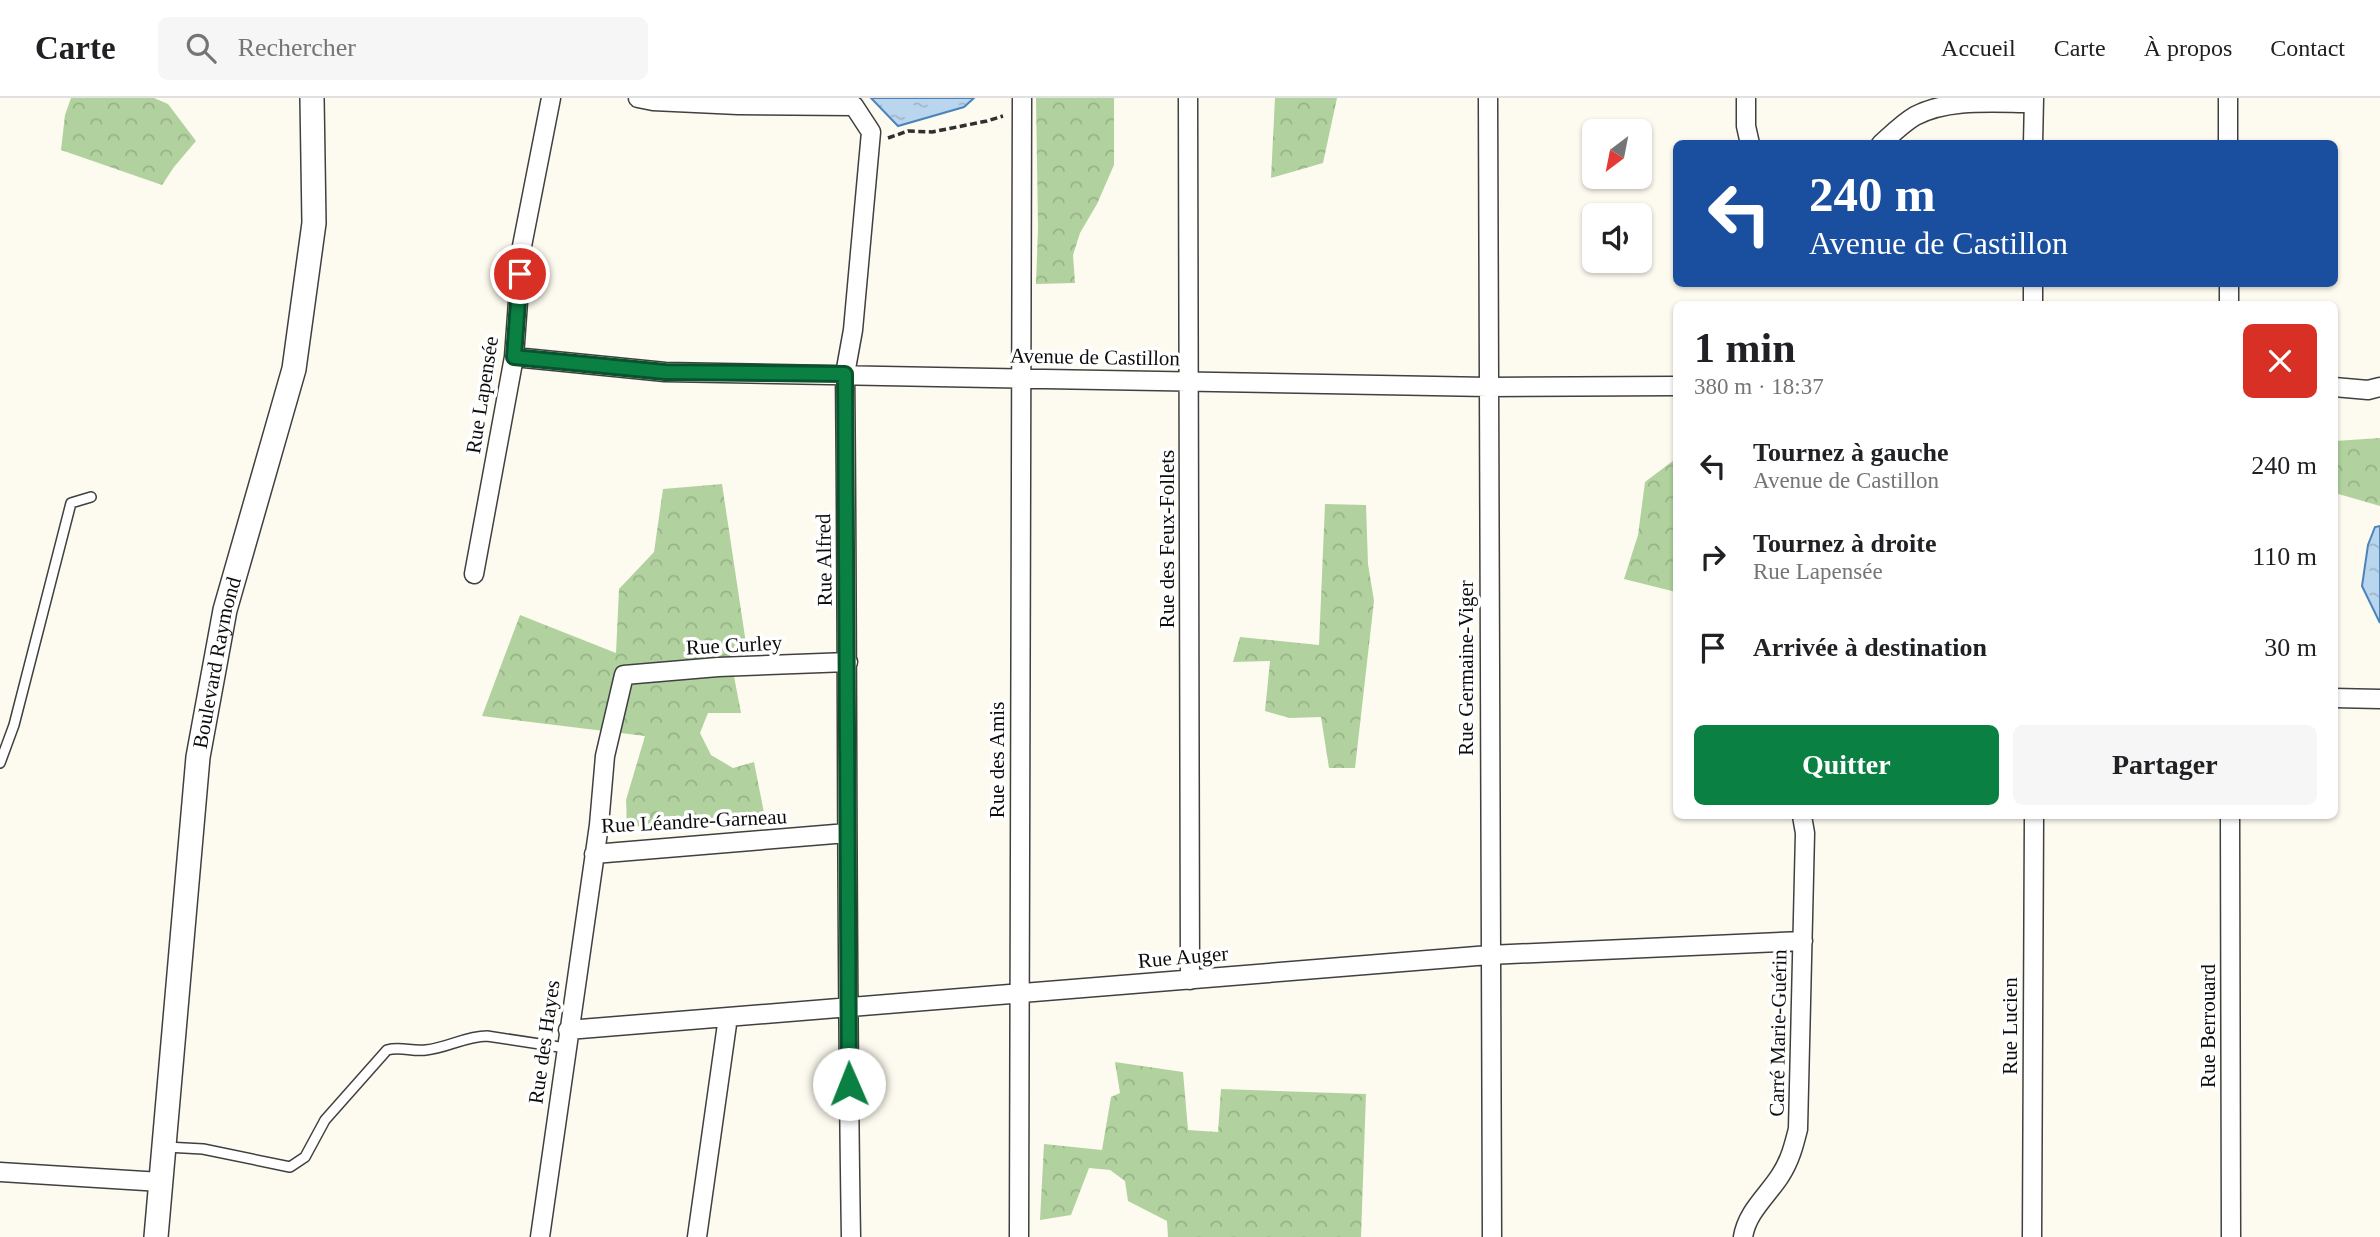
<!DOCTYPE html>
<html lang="fr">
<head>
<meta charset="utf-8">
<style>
  :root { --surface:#fff; --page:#f6f6f6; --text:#202124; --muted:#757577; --line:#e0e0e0; --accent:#0b8043 }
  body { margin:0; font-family:"Times New Roman",serif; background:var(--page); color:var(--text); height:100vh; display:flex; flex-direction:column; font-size:26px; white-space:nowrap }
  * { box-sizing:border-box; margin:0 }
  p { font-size:23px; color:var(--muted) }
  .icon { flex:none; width:38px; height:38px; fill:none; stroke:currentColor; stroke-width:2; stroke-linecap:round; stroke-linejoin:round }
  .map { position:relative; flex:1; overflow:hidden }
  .panel { position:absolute; left:1673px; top:203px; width:665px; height:518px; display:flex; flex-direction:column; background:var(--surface); border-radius:10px; box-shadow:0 2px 5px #0004 }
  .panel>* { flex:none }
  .guide { position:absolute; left:1673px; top:42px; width:665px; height:147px; border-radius:10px; box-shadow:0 2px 5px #0004; background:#1a4fa0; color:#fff; overflow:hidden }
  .needle { width:46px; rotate:212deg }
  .buttons { position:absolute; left:1582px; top:21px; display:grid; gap:14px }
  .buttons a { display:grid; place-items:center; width:70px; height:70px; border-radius:10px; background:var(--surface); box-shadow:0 2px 5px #0004; font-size:35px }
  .pin { position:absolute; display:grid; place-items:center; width:60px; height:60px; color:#fff; margin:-30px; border:4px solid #fff; border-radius:50%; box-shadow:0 2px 7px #0007 }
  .me { position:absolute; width:77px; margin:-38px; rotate:359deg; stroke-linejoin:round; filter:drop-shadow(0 0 5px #0008) }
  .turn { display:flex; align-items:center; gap:24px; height:147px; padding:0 21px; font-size:32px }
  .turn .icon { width:91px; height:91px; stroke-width:2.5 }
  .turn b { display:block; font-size:49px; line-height:60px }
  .round { display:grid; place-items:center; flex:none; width:74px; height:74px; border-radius:10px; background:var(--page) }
  .summary { display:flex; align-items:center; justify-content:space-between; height:119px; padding:0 21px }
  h1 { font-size:42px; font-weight:800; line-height:52px }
  .action { display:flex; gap:14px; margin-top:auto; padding:14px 21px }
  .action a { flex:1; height:80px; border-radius:10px; background:var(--accent); color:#fff; font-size:28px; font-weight:800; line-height:80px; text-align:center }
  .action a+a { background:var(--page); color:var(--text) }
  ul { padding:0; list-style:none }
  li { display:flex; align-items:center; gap:21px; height:91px; padding:0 21px }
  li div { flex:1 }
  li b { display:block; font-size:26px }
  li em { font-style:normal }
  header { display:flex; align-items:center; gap:42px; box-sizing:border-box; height:98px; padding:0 35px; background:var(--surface); border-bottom:2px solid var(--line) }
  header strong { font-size:33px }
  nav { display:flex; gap:38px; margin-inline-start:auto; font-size:24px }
  .search { width:490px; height:63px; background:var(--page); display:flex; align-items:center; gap:18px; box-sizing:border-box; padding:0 24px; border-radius:10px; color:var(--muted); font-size:26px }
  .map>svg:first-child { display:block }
  .forest { fill:url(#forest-crowns) }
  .water { fill:url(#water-ripples); stroke:#4b84bb; stroke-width:2 }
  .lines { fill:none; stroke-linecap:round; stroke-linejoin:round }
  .service-casing { stroke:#404040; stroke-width:12 }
  .minor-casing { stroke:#404040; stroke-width:21 }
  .tertiary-casing { stroke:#404040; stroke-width:26 }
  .path { stroke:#2f2f2f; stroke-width:3.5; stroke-dasharray:7 3.5; stroke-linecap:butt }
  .service { stroke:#fff; stroke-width:9 }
  .minor { stroke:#fff; stroke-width:18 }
  .tertiary { stroke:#fff; stroke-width:23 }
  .route-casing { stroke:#07532c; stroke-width:18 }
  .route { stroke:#0b8043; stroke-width:12 }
  .labels { text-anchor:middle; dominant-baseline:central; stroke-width:7; stroke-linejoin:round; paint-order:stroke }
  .street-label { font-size:21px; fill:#0d0d0d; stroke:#fff }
</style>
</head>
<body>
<header>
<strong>Carte</strong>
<div class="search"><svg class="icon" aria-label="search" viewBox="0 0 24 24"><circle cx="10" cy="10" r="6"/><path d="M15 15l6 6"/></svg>Rechercher</div>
<nav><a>Accueil</a><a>Carte</a><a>À propos</a><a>Contact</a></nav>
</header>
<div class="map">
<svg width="2380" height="1139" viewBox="0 0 2380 1139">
  <defs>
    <pattern id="forest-crowns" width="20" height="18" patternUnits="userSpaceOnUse" patternTransform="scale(1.75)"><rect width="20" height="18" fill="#b1d29e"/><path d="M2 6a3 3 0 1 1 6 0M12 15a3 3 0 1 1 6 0" fill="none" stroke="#97b387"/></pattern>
    <pattern id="water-ripples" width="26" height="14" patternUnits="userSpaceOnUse" patternTransform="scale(1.75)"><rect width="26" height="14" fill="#bad6ee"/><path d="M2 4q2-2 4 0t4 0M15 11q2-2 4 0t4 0" fill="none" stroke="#9fb6cb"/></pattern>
  </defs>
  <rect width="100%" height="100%" fill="#fdfbef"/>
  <!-- forest -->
  <path class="forest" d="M71,0H154L168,6L196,43L174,69L162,87L61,52L65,17Z
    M1036,0H1114V67L1097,106L1080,135L1073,157L1075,185L1036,186L1038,130Z
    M1275,0H1337L1323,65L1271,80Z
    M2380,340V408L2335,395V343Z
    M1674,362L1676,364V494L1624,481L1638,437L1645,384Z
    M722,386L747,552H729L741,615H708L700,635L711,657L733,670L754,664L766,725L652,730L627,727L626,702L645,638L482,618L520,517L616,555L619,491L654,454L663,391Z
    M1325,406L1366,407L1368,466L1374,503L1355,670H1329L1321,619L1290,620L1265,613L1270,563L1233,564L1240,539L1319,547Z
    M1115,964L1183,974L1188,1032L1218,1034L1221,991L1366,996L1361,1139H1168L1167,1123L1128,1103L1125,1083L1110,1072L1089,1070L1071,1117L1040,1122L1044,1046L1102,1052L1111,999L1120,995Z"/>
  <!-- water -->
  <path class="water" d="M871,0H974L964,9L898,28Z
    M2380,428V525L2362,488L2368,447L2375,429Z"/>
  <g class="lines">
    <!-- service casing -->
    <g class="service-casing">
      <path id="service" d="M0,665L14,627L71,405L91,399
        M166,1049L203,1051L290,1069L305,1059L325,1022L387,952C401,948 412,954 426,952C447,950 466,938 487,938L566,950"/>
    </g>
    <!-- minor casing -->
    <g class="minor-casing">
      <path id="minor" d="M638,0L653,3L738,7L854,8L871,34L853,232L845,276C848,564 846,851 851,1139
        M1188,0L1190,882
        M1488,0L1492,1139
        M1746,0V28L1750,46
        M2228,0V46
        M1881,46C1892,36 1903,25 1915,18C1949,0 1995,5 2033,5
        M2033,46L2034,0
        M2229,186V206
        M2033,206V186
        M514,259L665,274L1488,289L1676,288
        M2334,289L2368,292L2380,289
        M474,476L514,259L522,148L551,0
        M2334,600L2380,601
        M2230,718L2231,1139
        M594,756L847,735
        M568,932L1489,857L1803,843
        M0,1074L161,1084
        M540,1139L599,727L605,658L624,577L718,569L848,564
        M697,1139L728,919
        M1019,1139L1022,0
        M1743,1139C1747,1114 1767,1098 1780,1078C1790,1063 1794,1047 1798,1031L1805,735L1802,718
        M2032,1139L2034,718"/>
    </g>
    <!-- tertiary casing -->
    <g class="tertiary-casing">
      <g id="tertiary">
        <path id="s1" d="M156,1139L198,659L225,512L294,271L314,125L312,0"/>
      </g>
    </g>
    <!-- path -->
    <path class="path" d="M888,40L908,33L932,34L987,23L1003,18"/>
    <!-- service -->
    <use href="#service" class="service"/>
    <!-- minor -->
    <use href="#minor" class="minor"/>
    <!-- tertiary -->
    <use href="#tertiary" class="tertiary"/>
  </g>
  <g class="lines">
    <!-- route casing -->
    <g class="route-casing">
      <path id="route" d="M520,176L514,259L665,274L845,276L849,986"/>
    </g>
    <!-- route -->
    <use href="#route" class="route"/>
  </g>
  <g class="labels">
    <!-- street labels -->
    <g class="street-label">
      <text transform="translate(1095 259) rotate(1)">Avenue de Castillon</text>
      <text transform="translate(482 297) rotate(-81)">Rue Lapensée</text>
      <text transform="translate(1167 441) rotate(-90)">Rue des Feux-Follets</text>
      <text transform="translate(824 462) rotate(-91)">Rue Alfred</text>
      <text transform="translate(734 547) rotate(-3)">Rue Curley</text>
      <text stroke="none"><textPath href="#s1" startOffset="578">Boulevard Raymond</textPath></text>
      <text transform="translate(1466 570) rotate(-90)">Rue Germaine-Viger</text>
      <text transform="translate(997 662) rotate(-90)">Rue des Amis</text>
      <text transform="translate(694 723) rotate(-3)">Rue Léandre-Garneau</text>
      <text transform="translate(1183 859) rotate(-5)">Rue Auger</text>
      <text transform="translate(2010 928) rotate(-90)">Rue Lucien</text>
      <text transform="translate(2208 928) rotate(-90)">Rue Berrouard</text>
      <text transform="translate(1778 935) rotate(-89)">Carré Marie-Guérin</text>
      <text transform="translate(544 944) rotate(-82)">Rue des Hayes</text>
    </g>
  </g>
</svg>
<div class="buttons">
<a><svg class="needle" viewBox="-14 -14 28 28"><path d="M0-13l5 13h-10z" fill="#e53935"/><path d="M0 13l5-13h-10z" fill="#757577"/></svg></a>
<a><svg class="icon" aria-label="sound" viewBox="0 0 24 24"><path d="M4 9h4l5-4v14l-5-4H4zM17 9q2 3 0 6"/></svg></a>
</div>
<div class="pin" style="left:520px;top:176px;background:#d93025"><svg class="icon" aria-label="arrive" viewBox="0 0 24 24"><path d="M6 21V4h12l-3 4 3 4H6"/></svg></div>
<svg class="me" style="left:849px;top:986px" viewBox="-20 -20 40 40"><circle r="19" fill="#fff"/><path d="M0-13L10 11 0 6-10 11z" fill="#0b8043"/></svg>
<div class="guide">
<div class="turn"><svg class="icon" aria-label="left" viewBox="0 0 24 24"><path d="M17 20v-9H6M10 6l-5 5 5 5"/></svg><div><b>240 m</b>Avenue de Castillon</div></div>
</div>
<section class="panel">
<div class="summary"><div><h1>1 min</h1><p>380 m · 18:37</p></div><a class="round" style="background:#d93025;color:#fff"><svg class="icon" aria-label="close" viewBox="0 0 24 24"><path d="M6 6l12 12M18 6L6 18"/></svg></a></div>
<ul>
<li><svg class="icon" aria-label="left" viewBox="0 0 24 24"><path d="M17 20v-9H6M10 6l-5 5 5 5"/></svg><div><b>Tournez à gauche</b><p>Avenue de Castillon</p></div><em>240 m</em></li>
<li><svg class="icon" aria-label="right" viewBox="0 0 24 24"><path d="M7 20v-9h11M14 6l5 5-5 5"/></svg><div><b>Tournez à droite</b><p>Rue Lapensée</p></div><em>110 m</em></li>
<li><svg class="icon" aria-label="arrive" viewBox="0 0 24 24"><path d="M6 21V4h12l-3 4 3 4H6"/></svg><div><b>Arrivée à destination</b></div><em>30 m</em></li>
</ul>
<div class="action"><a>Quitter</a><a>Partager</a></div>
</section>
</div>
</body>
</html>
